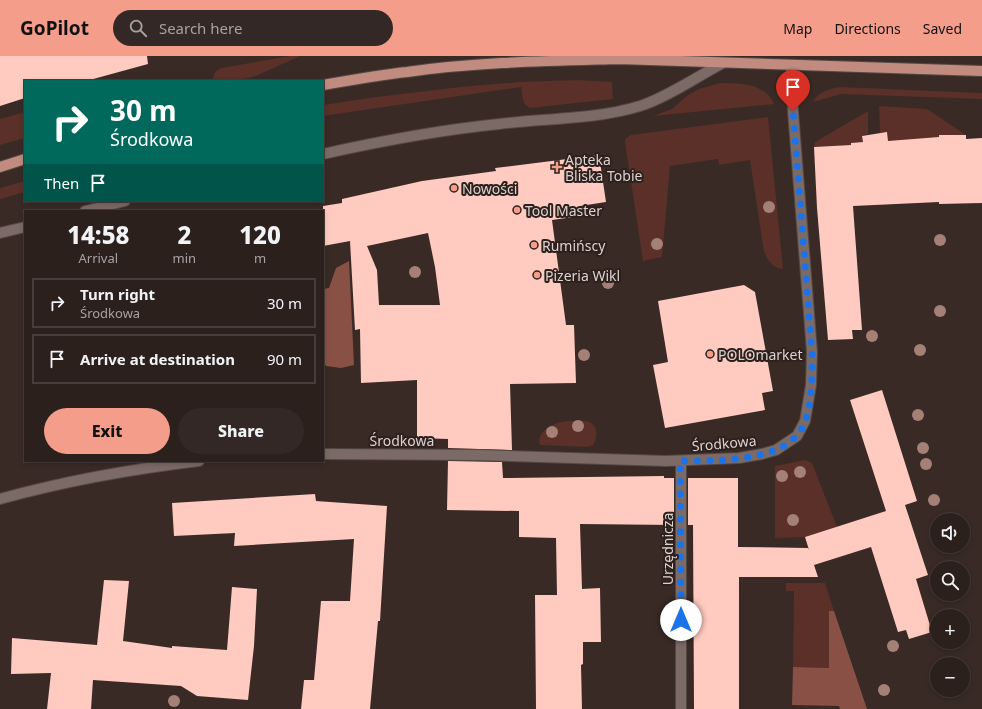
<!DOCTYPE html>
<html lang="en">
<head>
<meta charset="utf-8">
<style>
  :root { --surface:#2b201c; --page:#332825; --text:#f1f3f6; --muted:#a6a3a3; --line:#473e3b; --accent:#f49d8b }
  body { margin:0; font-family:"Noto Sans",sans-serif; background:var(--page); color:var(--text); height:100vh; display:flex; flex-direction:column; font-size:15px; white-space:nowrap }
  * { box-sizing:border-box; margin:0 }
  p { font-size:13px; color:var(--muted) }
  .icon { flex:none; width:22px; height:22px; fill:none; stroke:currentColor; stroke-width:2; stroke-linecap:round; stroke-linejoin:round }
  .map { position:relative; flex:1; overflow:hidden }
  .sheet { position:absolute; left:24px; top:154px; width:300px; height:252px; display:flex; flex-direction:column; background:var(--surface); border-radius:0px; box-shadow:0 2px 6px #0003,0 0 0 1px var(--line) }
  .sheet>* { flex:none }
  .banner { position:absolute; left:24px; top:24px; width:300px; height:122px; border-radius:0px; box-shadow:0 2px 6px #0003,0 0 0 1px var(--line); background:#00695c; color:#fff; overflow:hidden }
  .buttons { position:absolute; left:930px; top:457px; display:grid; gap:8px }
  .buttons a { display:grid; place-items:center; width:40px; height:40px; border-radius:50%; background:var(--surface); box-shadow:0 2px 6px #0003,0 0 0 1px var(--line); font-size:20px }
  .pin { position:absolute; display:grid; place-items:center; width:34px; height:34px; color:#fff; margin:-41px -17px; border-radius:50% 50% 50% 0; rotate:-45deg; box-shadow:0 0 4px #0007 }
  .pin .icon { rotate:45deg }
  .me { position:absolute; width:44px; margin:-22px; rotate:0deg; stroke-linejoin:round; filter:drop-shadow(0 0 3px #0008) }
  .turn { display:flex; align-items:center; gap:14px; height:84px; padding:0 20px; font-size:18px }
  .turn .icon { width:52px; height:52px; stroke-width:2.5 }
  .turn b { display:block; font-size:28px; line-height:34px }
  .then { display:flex; align-items:center; height:38px; padding:0 20px; background:#0003; gap:8px; font-size:15px }
  .eta { display:flex; justify-content:space-evenly; align-items:center; height:68px; text-align:center }
  .eta b { font-size:24px; font-weight:800; line-height:28px }
  .cta { display:flex; gap:8px; margin-top:auto; padding:8px 20px }
  .cta a { flex:1; height:46px; border-radius:24px; background:var(--accent); color:#111; font-size:16px; font-weight:800; line-height:46px; text-align:center }
  .cta a+a { background:var(--page); color:var(--text) }
  ul { padding:0; list-style:none }
  li { display:flex; align-items:center; gap:12px; height:50px; margin:0 8px 6px; padding:0 12px; border:2px solid var(--line); border-radius:0px }
  li div { flex:1 }
  li b { display:block; font-size:15px }
  li em { font-style:normal }
  header { display:flex; align-items:center; gap:24px; box-sizing:border-box; height:56px; padding:0 20px; background:var(--accent); color:#111 }
  header strong { font-size:19px }
  nav { display:flex; gap:22px; margin-inline-start:auto; font-size:14px }
  .search { width:280px; height:36px; background:var(--page); display:flex; align-items:center; gap:10px; box-sizing:border-box; padding:0 14px; border-radius:22px; color:var(--muted); font-size:15px }
  .map>svg:first-child { display:block }
  .green { fill:#5a3028 }
  .forest { fill:#895145 }
  .building { fill:#ffcabf; fill-rule:evenodd }
  .lines { fill:none; stroke-linecap:round; stroke-linejoin:round }
  .minor-casing { stroke:#544845; stroke-width:12 }
  .primary-casing { stroke:#544845; stroke-width:12 }
  .minor { stroke:#7c6a66; stroke-width:10 }
  .primary { stroke:#c28b7f; stroke-width:10 }
  .tree { fill:#a48077 }
  .route { stroke:#1a73e8; stroke-width:7; stroke-dasharray:0 12.6 }
  .poi-dot { fill:#f49d8b; stroke:#2e201d; stroke-width:1.5 }
  .labels { text-anchor:middle; dominant-baseline:central; stroke-width:4; stroke-linejoin:round; paint-order:stroke }
  .poi-label { font-size:14px; fill:#dcd2cf; stroke:#2e201d; text-anchor:start }
  .street-label { font-size:14px; fill:#dcd2cf; stroke:#2e201d }
</style>
</head>
<body>
<header>
<strong>GoPilot</strong>
<div class="search"><svg class="icon" aria-label="search" viewBox="0 0 24 24"><circle cx="10" cy="10" r="6"/><path d="M15 15l6 6"/></svg>Search here</div>
<nav><a>Map</a><a>Directions</a><a>Saved</a></nav>
</header>
<div class="map">
<svg width="982" height="653" viewBox="0 0 982 653">
  <rect width="100%" height="100%" fill="#392a26"/>
  <!-- green -->
  <path class="green" d="M290,0H300L256,20L235,25H213C213,19 215,15 221,12Z
    M578,24L612,26L613,43L530,52C521,48 523,39 521,31L323,60V49L376,41L460,31L520,26Z
    M720,27C740,27 765,27 774,48L653,60L672,53L688,39L699,33Z
    M840,31L982,37V43L841,38L813,46C819,35 829,33 840,31Z
    M879,50L927,53L966,79H939V84L888,85L887,77H880Z
    M868,55V78L862,79L863,86L852,87L851,89L814,91L815,86Z
    M25,56V82L0,89V63Z
    M768,61L783,213C773,212 768,205 764,196L750,104L719,109L718,103L670,110L662,201L643,205L625,86L626,82L631,79Z
    M25,125V136L0,143V132Z
    M570,365C575,365 581,364 586,365C599,368 598,381 593,389L587,391L541,389L539,387C540,371 556,366 570,365Z
    M805,404L812,407L837,471L805,481L775,482V410Z
    M786,527H825L834,555L829,556V612L793,611L794,535H786Z"/>
  <!-- forest -->
  <path class="forest" d="M349,205L354,309L341,312L326,310L323,305V233L329,232L336,212Z
    M829,555H834L867,653H840L839,650L792,649L793,611L829,612Z"/>
  <!-- building -->
  <path class="building" d="M0,0H147L148,8L86,25H25V42L0,50Z
    M887,76L888,85L939,81V79H966V83L982,82V147L939,148V146L853,150L862,274H852L853,283L828,284L817,152L814,91L851,89V87L863,86L862,80Z
    M599,99L606,146L580,150L581,160L552,164L566,269H574L576,327L510,328L512,394L448,392V383L417,382V324L361,327L360,273L355,274L350,185L323,190V150L342,147V143L422,125L496,115L495,112ZM428,177L435,211L440,249H379L377,214L367,190Z
    M744,229L755,236L773,335L762,337L765,354L665,372L653,309L668,306L658,245Z
    M882,334L917,445L905,449L928,519L916,523L932,576L909,583L906,574L898,576L871,491L814,509L818,521H739V653H694L693,469H688V422H738V491L808,492L809,494L805,481L886,455L850,344Z
    M448,405L502,406L503,422L664,420V422H674V469L580,468L582,533L600,532L601,586H583V608L581,609L582,653H536L535,539H557L556,482L519,481V455L447,454Z
    M315,438L316,445L387,450L380,565H378L370,653H301L304,624H314L321,545H350L354,483L234,490L235,477L174,480L172,447Z
    M104,524L129,525L123,585L172,592V590L227,594L232,531L257,533L254,590L248,644L197,640L181,630L93,624L91,653H47L51,617L11,618L12,582L97,589Z"/>
  <g class="lines">
    <!-- minor casing -->
    <g class="minor-casing">
      <path id="minor" d="M323,98C381,85 440,74 499,68C545,62 594,64 640,50C666,42 698,20 723,7
        M85,155L125,145
        M0,177L25,171
        M323,398L478,399L666,405L739,402L762,398L776,394L797,380L805,365L811,329L812,296L793,55L791,9
        M681,405V653
        M0,443C65,425 132,413 199,405"/>
    </g>
    <!-- primary casing -->
    <g class="primary-casing">
      <path id="primary" d="M323,29C351,24 379,19 407,16C477,6 549,5 619,3L982,15
        M0,111L25,103"/>
    </g>
    <!-- minor -->
    <use href="#minor" class="minor"/>
    <!-- primary -->
    <use href="#primary" class="primary"/>
  </g>
  <!-- trees -->
  <g class="tree">
    <circle cx="769" cy="151" r="6"/>
    <circle cx="940" cy="184" r="6"/>
    <circle cx="657" cy="188" r="6"/>
    <circle cx="415" cy="216" r="6"/>
    <circle cx="608" cy="227" r="6"/>
    <circle cx="940" cy="255" r="6"/>
    <circle cx="872" cy="280" r="6"/>
    <circle cx="920" cy="294" r="6"/>
    <circle cx="584" cy="299" r="6"/>
    <circle cx="918" cy="359" r="6"/>
    <circle cx="578" cy="370" r="6"/>
    <circle cx="552" cy="376" r="6"/>
    <circle cx="923" cy="392" r="6"/>
    <circle cx="926" cy="408" r="6"/>
    <circle cx="800" cy="416" r="6"/>
    <circle cx="782" cy="420" r="6"/>
    <circle cx="934" cy="444" r="6"/>
    <circle cx="793" cy="464" r="6"/>
    <circle cx="893" cy="590" r="6"/>
    <circle cx="884" cy="634" r="6"/>
    <circle cx="174" cy="645" r="6"/>
  </g>
  <g class="lines">
    <!-- route -->
    <path class="route" d="M681,564L680,405C717,404 789,408 805,366C813,344 812,318 812,296L793,55"/>
  </g>
  <!-- markers -->
  <g class="poi-dot">
    <path d="M555 105h4v4h4v4h-4v4h-4v-4h-4v-4h4z"/>
    <circle cx="454" cy="132" r="4"/>
    <circle cx="517" cy="154" r="4"/>
    <circle cx="534" cy="189" r="4"/>
    <circle cx="537" cy="219" r="4"/>
    <circle cx="710" cy="298" r="4"/>
  </g>
  <g class="labels">
    <!-- poi labels -->
    <g class="poi-label">
      <text x="565" y="103">Apteka<tspan x="565" dy="16">Bliska Tobie</tspan></text>
      <text x="462" y="132">Nowości</text>
      <text x="525" y="154">Tool Master</text>
      <text x="542" y="189">Rumińscy</text>
      <text x="545" y="219">Pizeria Wikl</text>
      <text x="718" y="298">POLOmarket</text>
    </g>
    <!-- street labels -->
    <g class="street-label">
      <text x="402" y="384">Środkowa</text>
      <text transform="translate(724 387) rotate(-5)">Środkowa</text>
      <text transform="translate(667 493) rotate(-90)">Urzędnicza</text>
    </g>
  </g>
</svg>
<div class="buttons">
<a><svg class="icon" aria-label="sound" viewBox="0 0 24 24"><path d="M4 9h4l5-4v14l-5-4H4zM17 9q2 3 0 6"/></svg></a>
<a><svg class="icon" aria-label="search" viewBox="0 0 24 24"><circle cx="10" cy="10" r="6"/><path d="M15 15l6 6"/></svg></a>
<a>+</a>
<a>−</a>
</div>
<div class="pin" style="left:793px;top:55px;background:#d93025"><svg class="icon" aria-label="arrive" viewBox="0 0 24 24"><path d="M6 21V4h12l-3 4 3 4H6"/></svg></div>
<svg class="me" style="left:681px;top:564px" viewBox="-20 -20 40 40"><circle r="19" fill="#fff"/><path d="M0-13L10 11 0 6-10 11z" fill="#1a73e8"/></svg>
<div class="banner">
<div class="turn"><svg class="icon" aria-label="right" viewBox="0 0 24 24"><path d="M7 20v-9h11M14 6l5 5-5 5"/></svg><div><b>30 m</b>Środkowa</div></div>
<div class="then">Then<svg class="icon" aria-label="arrive" viewBox="0 0 24 24"><path d="M6 21V4h12l-3 4 3 4H6"/></svg></div>
</div>
<section class="sheet">
<div class="eta">
<div><b>14:58</b><p>Arrival</p></div>
<div><b>2</b><p>min</p></div>
<div><b>120</b><p>m</p></div>
</div>
<ul>
<li><svg class="icon" aria-label="right" viewBox="0 0 24 24"><path d="M7 20v-9h11M14 6l5 5-5 5"/></svg><div><b>Turn right</b><p>Środkowa</p></div><em>30 m</em></li>
<li><svg class="icon" aria-label="arrive" viewBox="0 0 24 24"><path d="M6 21V4h12l-3 4 3 4H6"/></svg><div><b>Arrive at destination</b></div><em>90 m</em></li>
</ul>
<div class="cta"><a>Exit</a><a>Share</a></div>
</section>
</div>
</body>
</html>
